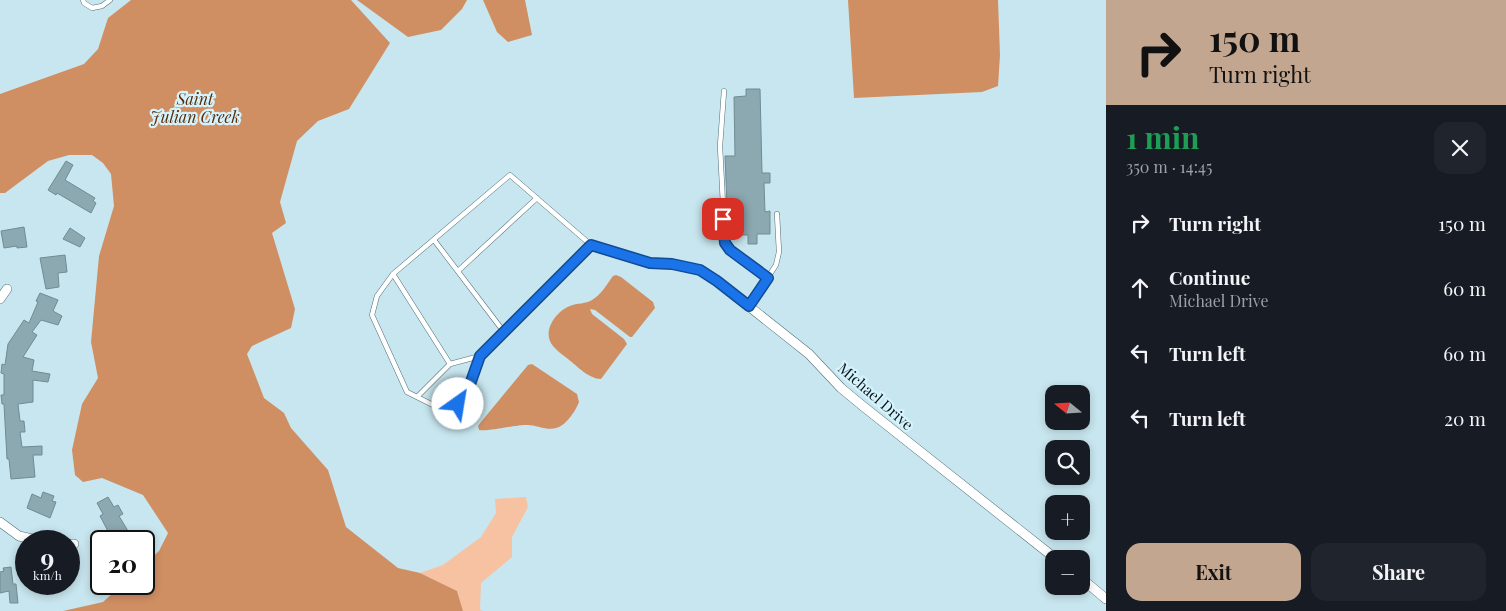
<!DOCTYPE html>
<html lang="en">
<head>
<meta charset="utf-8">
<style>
  :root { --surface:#171b24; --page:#20242c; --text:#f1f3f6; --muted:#9ea1a6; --accent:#c3a690 }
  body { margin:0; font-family:"Playfair Display",serif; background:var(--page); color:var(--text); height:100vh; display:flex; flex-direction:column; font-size:19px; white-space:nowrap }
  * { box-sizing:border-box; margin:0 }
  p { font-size:16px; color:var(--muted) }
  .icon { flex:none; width:28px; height:28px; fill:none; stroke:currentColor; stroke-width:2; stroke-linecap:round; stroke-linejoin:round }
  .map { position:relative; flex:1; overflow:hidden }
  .details { display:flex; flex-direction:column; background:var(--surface); width:400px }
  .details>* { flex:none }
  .guide { background:#c3a690; color:#111; overflow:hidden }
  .needle { width:32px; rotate:288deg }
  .buttons { position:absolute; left:1045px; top:385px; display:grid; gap:10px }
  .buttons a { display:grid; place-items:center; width:45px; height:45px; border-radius:10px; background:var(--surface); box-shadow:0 2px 8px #0003; font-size:25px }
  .speed { position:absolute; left:15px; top:530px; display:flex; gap:10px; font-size:25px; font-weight:700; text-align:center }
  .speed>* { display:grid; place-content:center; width:65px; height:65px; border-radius:50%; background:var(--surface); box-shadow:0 2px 8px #0003; line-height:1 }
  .speed small { font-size:12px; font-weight:400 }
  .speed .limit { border:2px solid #111; border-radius:8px; background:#fff; color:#111 }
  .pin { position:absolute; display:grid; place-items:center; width:42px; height:42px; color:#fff; margin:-21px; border-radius:10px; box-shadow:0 2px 8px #0006 }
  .me { position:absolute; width:55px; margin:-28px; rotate:32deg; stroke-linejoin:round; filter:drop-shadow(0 0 4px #0008) }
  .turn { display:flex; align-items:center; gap:18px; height:105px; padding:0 20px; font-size:22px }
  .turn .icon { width:65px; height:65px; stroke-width:2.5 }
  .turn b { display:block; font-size:35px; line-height:42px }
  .round { display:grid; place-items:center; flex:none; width:52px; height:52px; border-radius:15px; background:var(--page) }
  .headline { display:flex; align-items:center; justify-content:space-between; height:85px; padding:0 20px }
  h1 { font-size:30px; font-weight:700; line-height:38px; color:#1e9e55 }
  .cta { display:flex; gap:10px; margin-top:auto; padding:10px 20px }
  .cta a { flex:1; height:58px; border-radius:15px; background:var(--accent); color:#111; font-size:20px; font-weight:700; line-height:58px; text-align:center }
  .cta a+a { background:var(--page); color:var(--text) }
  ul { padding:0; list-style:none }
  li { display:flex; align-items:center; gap:15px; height:65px; padding:0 20px }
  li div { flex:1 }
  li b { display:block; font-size:19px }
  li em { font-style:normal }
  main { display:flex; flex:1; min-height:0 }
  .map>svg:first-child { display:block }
  .green { fill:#f6c2a1 }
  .water { fill:#d08f63 }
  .building { fill:#8ca8b0; stroke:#6f8b93 }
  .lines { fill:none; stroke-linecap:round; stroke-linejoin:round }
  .service-casing { stroke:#546e76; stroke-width:5.5 }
  .minor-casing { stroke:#546e76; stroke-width:10 }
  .service { stroke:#fff; stroke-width:4.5 }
  .minor { stroke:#fff; stroke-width:9 }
  .route-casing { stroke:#114b97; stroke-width:12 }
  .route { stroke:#1a73e8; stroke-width:9 }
  .labels { text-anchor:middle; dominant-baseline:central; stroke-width:4.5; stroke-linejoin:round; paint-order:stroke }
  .street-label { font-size:15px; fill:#091316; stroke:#d5f3fc }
  .water-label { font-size:16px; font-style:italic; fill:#562b08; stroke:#d5f3fc }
</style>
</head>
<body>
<main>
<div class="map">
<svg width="1106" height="611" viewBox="0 0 1106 611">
  <rect width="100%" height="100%" fill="#c8e6ef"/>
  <!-- green -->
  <path class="green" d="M526,497L528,507L512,537V557L481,583L480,610L483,611H463L457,591L420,573L443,565L481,537L496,513L495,499Z"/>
  <!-- water -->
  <path class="water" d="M131,0H351L390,43L349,109L318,121L297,141L280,202L286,223L272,233L295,309L291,328L252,346L247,354L264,398L284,413L291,428L328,470L346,527L398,568L420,573L457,591L463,611H63L103,602L123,584H144V565L159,551L168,533L143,495L102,478L83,482L75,475L72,450L82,404L98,378L91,342L99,256L114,206L111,174L103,163L92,155H69L48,161L5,193H0V94L84,64L98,49L108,18Z
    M357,0H467L462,9L441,30L408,37Z
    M483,0H525L532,35L508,42L497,32Z
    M848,0H998L1000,55L998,86L982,92L854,98Z
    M616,275L621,277L653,302L655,308L632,337H630L595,310L590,309L592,314L624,339L627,344L601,379C589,379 577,366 568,359C563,355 557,351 553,346C541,332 556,311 570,306C577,303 586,304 592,300C601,295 607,284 613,276Z
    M532,364L577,394L579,402C576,410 566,426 556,428C547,431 535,424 525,425C515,425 486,432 479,430L478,426L481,422L528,365Z"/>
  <!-- building -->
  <path class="building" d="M746,89H760L762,173H770V183H764L765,212L770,211V234H757V244H748V235H734L733,204H727L725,156H735L734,97L746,96Z
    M66,161L73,165L65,180L95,198L93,201L96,203L91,213L57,193L56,195L48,190Z
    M24,227L27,247L17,248V246L4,248L1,231Z
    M70,228L85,238L80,247L63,239Z
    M65,255L67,272L58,273L59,287L46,289L40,258Z
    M40,293L58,300L53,311L62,316L58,325L41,320L32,332L37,335L23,357L34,360L32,371L50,374L48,382L33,380V402L18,404L20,421H24L25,432H20L22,447L42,446V455H33L35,477L11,479L9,459H7L4,404H2L1,395H4V374L1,373L2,364L5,365L8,344L24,320L29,323L38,302L36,301Z
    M43,492L54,496L52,501L56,502L50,518L27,508L32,494L41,498Z
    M108,497L114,507L118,505L123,514L119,516L128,531L119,536L117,531L110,535L100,516L103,514L97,503Z
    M11,567L13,584H16L18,603H10L9,591L0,593V572L4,571L3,568Z"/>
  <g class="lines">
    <!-- service casing -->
    <g class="service-casing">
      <path id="service" d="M83,0L84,3L92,8L102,6L110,0
        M724,91L720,146L725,243L730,251L768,278
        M434,240L504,332
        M591,245L510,175L393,274L377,296L372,315L407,392L431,404L444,408L458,404L468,390L480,356L591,245L650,263L672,264
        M458,271L537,198
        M393,274L450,364
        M749,306L776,265L779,252L777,214
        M417,397L450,364L480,356"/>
    </g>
    <!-- minor casing -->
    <g class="minor-casing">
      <path id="minor" d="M672,264L700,270L717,281L809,354L841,388L864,407L1056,559
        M0,299L7,289
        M0,522L19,536L41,541
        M69,544H74
        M1081,578L1106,599"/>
    </g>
    <!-- service -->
    <use href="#service" class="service"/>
    <!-- minor -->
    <use href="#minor" class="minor"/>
  </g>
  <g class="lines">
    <!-- route casing -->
    <g class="route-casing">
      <path id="route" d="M458,404L468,390L480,356L591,245L650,263L672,264L700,270L717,281L749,306L768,278L730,250L725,243L723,219"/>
    </g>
    <!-- route -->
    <use href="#route" class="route"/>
  </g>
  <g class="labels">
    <!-- street labels -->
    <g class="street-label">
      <text transform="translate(876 396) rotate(41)">Michael Drive</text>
    </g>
    <!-- water labels -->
    <g class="water-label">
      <text x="195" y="98">Saint<tspan x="195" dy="18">Julian Creek</tspan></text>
    </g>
  </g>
</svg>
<div class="buttons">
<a><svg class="needle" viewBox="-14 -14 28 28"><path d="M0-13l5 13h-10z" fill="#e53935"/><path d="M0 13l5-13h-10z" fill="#9ea1a6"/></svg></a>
<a><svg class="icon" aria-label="search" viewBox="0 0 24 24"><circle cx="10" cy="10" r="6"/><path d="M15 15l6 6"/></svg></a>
<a>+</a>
<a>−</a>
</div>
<div class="speed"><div>9<small>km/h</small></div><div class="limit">20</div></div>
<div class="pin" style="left:723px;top:219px;background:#d93025"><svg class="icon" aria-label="arrive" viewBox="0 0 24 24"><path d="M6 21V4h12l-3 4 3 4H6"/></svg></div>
<svg class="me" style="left:458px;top:404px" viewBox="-20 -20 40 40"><circle r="19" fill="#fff"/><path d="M0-13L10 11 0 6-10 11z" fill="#1a73e8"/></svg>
</div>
<section class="details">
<div class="guide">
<div class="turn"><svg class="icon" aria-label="right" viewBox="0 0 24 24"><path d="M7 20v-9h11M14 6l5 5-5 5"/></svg><div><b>150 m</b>Turn right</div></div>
</div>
<div class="headline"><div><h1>1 min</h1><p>350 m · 14:45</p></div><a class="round"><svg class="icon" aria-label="close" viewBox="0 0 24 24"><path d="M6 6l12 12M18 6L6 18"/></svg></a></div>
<ul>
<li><svg class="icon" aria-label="right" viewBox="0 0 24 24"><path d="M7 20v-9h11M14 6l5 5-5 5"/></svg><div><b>Turn right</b></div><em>150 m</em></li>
<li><svg class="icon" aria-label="ahead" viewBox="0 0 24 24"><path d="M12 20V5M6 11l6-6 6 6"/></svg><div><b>Continue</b><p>Michael Drive</p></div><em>60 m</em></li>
<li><svg class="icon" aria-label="left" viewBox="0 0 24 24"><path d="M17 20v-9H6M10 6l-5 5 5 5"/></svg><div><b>Turn left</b></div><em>60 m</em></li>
<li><svg class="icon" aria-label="left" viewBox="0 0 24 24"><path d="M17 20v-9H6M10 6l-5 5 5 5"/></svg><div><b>Turn left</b></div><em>20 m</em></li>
</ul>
<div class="cta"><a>Exit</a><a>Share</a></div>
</section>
</main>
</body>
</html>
